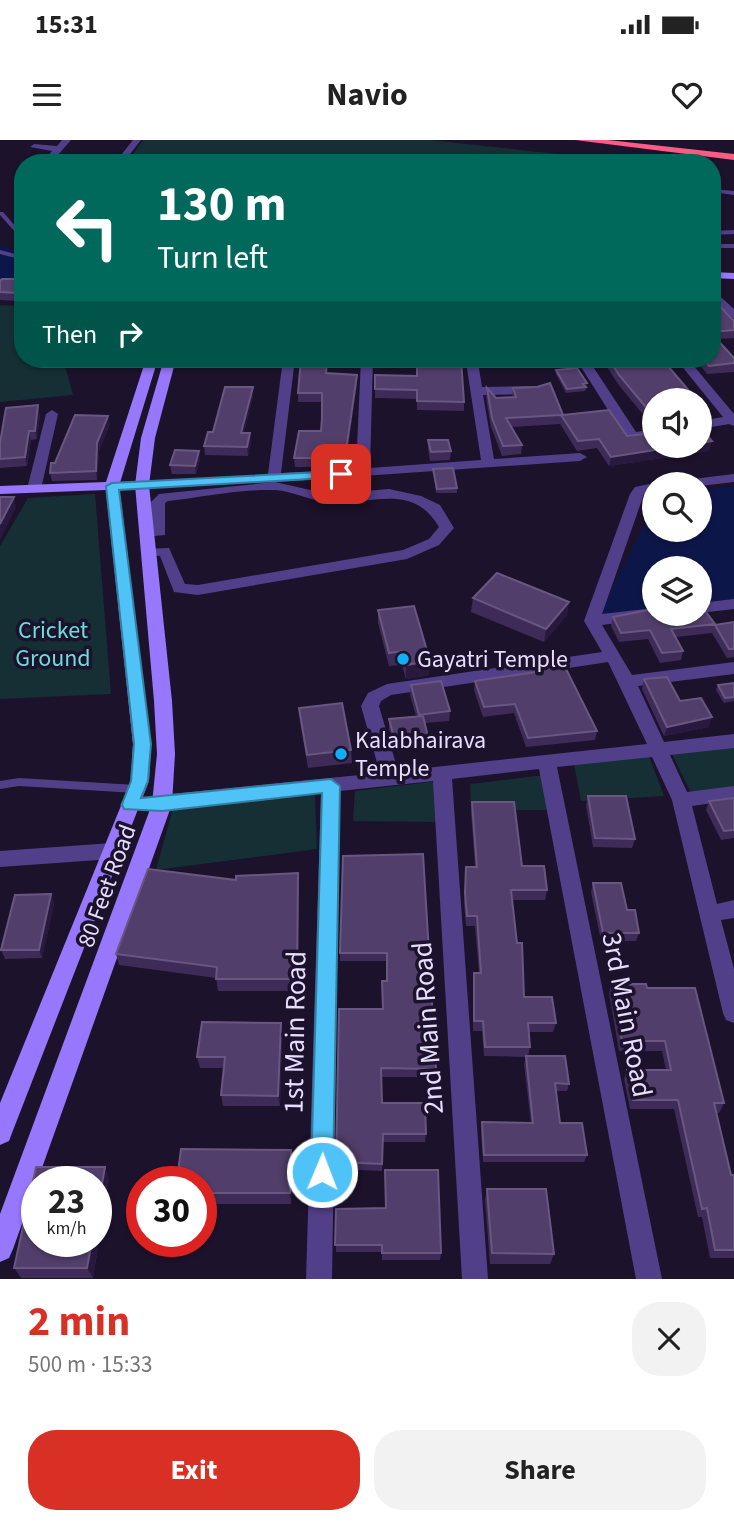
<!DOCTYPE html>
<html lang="en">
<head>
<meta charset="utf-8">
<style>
  :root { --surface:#fff; --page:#f2f2f2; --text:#222; --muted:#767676; --accent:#d93025 }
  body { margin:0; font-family:"Source Sans 3",sans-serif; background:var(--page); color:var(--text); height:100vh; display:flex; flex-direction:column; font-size:26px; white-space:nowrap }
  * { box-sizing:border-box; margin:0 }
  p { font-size:23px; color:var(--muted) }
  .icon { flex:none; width:38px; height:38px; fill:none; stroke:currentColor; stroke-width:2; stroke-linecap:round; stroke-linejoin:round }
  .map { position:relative; height:1139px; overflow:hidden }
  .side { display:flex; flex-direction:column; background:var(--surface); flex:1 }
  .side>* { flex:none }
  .guide { position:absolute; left:14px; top:14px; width:707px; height:214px; border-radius:28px; box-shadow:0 2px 5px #0004; background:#00695c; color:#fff; overflow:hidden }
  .buttons { position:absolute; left:642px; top:248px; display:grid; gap:14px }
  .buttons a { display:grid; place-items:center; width:70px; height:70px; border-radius:50%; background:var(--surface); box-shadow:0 2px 5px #0004; font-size:35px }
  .speed { position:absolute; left:21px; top:1026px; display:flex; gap:14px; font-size:35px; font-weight:700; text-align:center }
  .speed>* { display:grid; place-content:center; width:91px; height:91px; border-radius:50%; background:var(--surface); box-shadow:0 2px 5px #0004; line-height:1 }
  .speed small { font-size:18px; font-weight:400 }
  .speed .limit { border:10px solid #d22; background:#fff; color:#111 }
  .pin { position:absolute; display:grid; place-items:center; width:60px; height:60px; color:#fff; margin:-30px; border-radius:14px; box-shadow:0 4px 10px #0006 }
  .me { position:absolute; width:77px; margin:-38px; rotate:1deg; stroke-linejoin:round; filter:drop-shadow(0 0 5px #0008) }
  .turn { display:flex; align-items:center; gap:24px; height:147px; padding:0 28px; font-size:32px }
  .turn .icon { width:91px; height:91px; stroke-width:2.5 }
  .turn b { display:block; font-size:49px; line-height:60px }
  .then { display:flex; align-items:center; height:66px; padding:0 28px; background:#0003; gap:14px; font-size:26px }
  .round { display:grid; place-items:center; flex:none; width:74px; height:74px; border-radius:28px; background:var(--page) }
  .head { display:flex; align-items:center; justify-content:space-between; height:119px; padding:0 28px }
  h1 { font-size:42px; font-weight:700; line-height:52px; color:var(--accent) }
  .primary-button { display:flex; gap:14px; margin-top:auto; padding:14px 28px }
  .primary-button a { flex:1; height:80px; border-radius:28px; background:var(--accent); color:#fff; font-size:28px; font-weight:700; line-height:80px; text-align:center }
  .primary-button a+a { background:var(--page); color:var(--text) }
  .status { display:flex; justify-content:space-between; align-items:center; height:49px; padding:0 35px; background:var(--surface); direction:ltr }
  .status svg { height:19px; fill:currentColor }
  header { display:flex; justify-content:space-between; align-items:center; height:91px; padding:0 28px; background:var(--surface); font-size:32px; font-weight:700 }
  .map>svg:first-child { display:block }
  .green { fill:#152f35 }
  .water { fill:#0d1649 }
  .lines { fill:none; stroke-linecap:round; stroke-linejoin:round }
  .lane { fill:#523f89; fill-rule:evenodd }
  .street { fill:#523f89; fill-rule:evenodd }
  .secondary { fill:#9777fb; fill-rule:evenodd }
  .highway { fill:#fb5b85; fill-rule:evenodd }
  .wall { fill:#3f2b58 }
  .shaded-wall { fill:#29193f }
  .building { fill:#513e6a; stroke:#695781; stroke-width:2 }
  .route { fill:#4fc3f7; stroke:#337fa1; stroke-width:2 }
  .poi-dot { fill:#0faef9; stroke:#1c122b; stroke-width:2.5 }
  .labels { text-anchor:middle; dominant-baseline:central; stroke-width:7; stroke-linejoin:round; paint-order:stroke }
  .park-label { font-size:24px; fill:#69deda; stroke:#1c122b }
  .poi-label { font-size:24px; fill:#e8ddfe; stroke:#1c122b; text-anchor:start }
  .street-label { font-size:24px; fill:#e8ddfe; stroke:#1c122b }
  .near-street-label { font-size:28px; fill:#e8ddfe; stroke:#1c122b }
</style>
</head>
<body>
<div class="status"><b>15:31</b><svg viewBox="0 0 49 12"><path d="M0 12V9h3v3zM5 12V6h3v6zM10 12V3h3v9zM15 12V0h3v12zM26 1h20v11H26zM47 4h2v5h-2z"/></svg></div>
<header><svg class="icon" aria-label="menu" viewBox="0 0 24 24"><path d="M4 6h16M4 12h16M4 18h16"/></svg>Navio<svg class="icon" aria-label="heart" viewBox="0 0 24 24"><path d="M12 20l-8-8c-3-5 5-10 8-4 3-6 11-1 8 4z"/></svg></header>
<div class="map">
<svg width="734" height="1139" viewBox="0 0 734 1139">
  <rect width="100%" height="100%" fill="#1c122b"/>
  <!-- green -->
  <path class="green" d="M143,0H431L637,23H131L129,20Z
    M0,165L23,166V219H63L73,255L0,262Z
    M95,354L111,554L0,559V406L28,358Z
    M734,606V647L691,653L672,614Z
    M649,616L664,656L581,661L574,624Z
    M545,635L552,670H471L470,644Z
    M438,641L439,682L353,681L355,651Z
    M315,653L317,709L156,730L173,668Z"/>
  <!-- water -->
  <path class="water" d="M0,106L23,112V139L0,140Z
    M734,346V461L700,465V429H654V470L597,477L654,366V390H700V350Z"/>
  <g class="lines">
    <!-- lane -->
    <path class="lane" d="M712,49L734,51V55L712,52Z
      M0,72H3L23,95V101L0,75Z
      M734,90V94L712,95V91Z
      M712,104H734V108H712Z
      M0,110L23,116V120L0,114Z
      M23,163V174L19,183L23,209L20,210L17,208C14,191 10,177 23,163Z
      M19,638L136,645L140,646L141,649L140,652L136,653L19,646L0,649V641Z"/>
    <!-- street -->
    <path class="street" d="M62,0H71L51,23H42L52,11L30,7L34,4L57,6Z
      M133,0H141L126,19L127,23H119L118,19Z
      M712,149L734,169V179L712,159Z
      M283,219H295L281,333L356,329L361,219H373L370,328L481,320L466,222L471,219L478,222L482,247L536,246L542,250L536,254L483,255L494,319L580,313L587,317L580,321L276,342H275L328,354L389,349L421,356L440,365L454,388L439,405L407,419L198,455L174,452L160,416L143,415L141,412L143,409L169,408L185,444L198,445L403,410L429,399L439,387C412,341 370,366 328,362C310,361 293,351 275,350C241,349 203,357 168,361L165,363V395L142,397V391L152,389L151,362L159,354L274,342L261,341L259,338L268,334Z
      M576,219H588L636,292L654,289V297L627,300Z
      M676,219H688L734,274V286L729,284L700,289V281L723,277Z
      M52,270L58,274L41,349L34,353L27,349L46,274Z
      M734,334V342L700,346L669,345L676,341Z
      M193,339L198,340V346L112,350L105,346L112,342Z
      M654,343L659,345H654V351L644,354L602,474L654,468V474H661L654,478L602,485L632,535L734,522V534L638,546L664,602L734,594V608L670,615L687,652L734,646V660L692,666L717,764L734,760V778L721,780L734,829V883L726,880L723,873L672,660L652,617L557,627L662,1139H636L539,629L452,639L488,1139H462L433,641L340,651L332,1139H306L321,654L162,671L123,670L120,665L123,660L130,658L380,633L361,566L368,553L387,544L602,512L584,481L630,354L635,347ZM608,522L647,604L398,631L379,566L381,561L391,555Z
      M734,459V469L700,473V463Z
      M112,703L119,705L122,711L119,717L112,719L0,727V711Z"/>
    <!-- secondary -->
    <path class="secondary" d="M712,132L734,133V139L712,138Z
      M146,219H158L119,346L151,604L149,641L12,993L9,1001L0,1005V963L131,641L133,604L106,350L0,354V346L106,342Z
      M164,219H176L155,298L149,345L172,561L175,614L172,664L13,1109L9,1118L0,1122V1074L152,664L157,614L154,561L135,345L141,298Z"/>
    <!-- highway -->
    <path class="highway" d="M575,0H608L734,14V20Z"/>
  </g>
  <!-- wall -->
  <path class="wall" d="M23,139V154L19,161L0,160V141Z
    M712,158L734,181V198L718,199L734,218V232L707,234L695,219H712Z
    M62,219H125L122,224L63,223Z
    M602,219H662L690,252L688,261H654V288L618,244Z
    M556,230L587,247L585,251L566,253L556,234Z
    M327,233L357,235V244L345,327H295L294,318L321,291L322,278V262H298V253Z
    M375,235L417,236L464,262V271L417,270V259L375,258Z
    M253,247V256L244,293L251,302L248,316L205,315L204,306L213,292Z
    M487,248L496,258H512L513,248L563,275L627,296L709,311L609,326L597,308L577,311L560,284L512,287L522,305L521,314L502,316L491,287L486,258Z
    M40,274L37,299L31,300L27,326L0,328V303Z
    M110,284L99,311L97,340L52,341L50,333L55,323Z
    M428,300L451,311L450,320L430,321L428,309Z
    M200,319L196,334H172L170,325Z
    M433,329L457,348V353H436Z
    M473,458L569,462L567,475L544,502L471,472Z
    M378,470L429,535L406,539L402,525L389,526L378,483Z
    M613,477L715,484V485L734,482V517L727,518L712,493L676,497L683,511L681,520L660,523L648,499L619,502L611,486Z
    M534,529L597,591L595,600L526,607L514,573L483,577L474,550L475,541L533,533Z
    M644,539L680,561L709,587L664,596L642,549Z
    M734,543V561L724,563L716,550L718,545Z
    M411,545L450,571L449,581L425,583L428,597V606L395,610L389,589V579L416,576L410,555Z
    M299,568L351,610L352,623L308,628L300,581Z
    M588,656L635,699L632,708L593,707L586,665Z
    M734,658V698L721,700L706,670L709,661Z
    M472,662L522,726L547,750L545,760H512L524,857L556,883L553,892H529L530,907L528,916L569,944L567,951H556L560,983L587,1015L584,1022H483L481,990L482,982L531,983L524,924L526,917L484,916L482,891H473V842L474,833H479L475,786H466L464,763L466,727H475L471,672Z
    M423,714L436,929V937H381L382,963L426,994L425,1002H383L382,1031L336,1029V1022L382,869L387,841L386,821H340V813Z
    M236,740L299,745L298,851H218L216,838L119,825L116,814Z
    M593,743L627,770L639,793L636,801H601L591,752Z
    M51,754L54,763L42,818L5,819L1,810Z
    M612,844L647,848L724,963L719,973H716L731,1035H734V1118H710L702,1077H698L674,969H630L624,939L627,930H666L662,911H619L609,853Z
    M281,883L282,894L280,966H223L221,955L224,928H200L197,917Z
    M291,1010L293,1021L291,1064H201V1041Z
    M109,1038L93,1138H21L14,1128Z
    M487,1049L554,1114L550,1124H490L485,1060Z
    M336,1069L441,1113L440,1120H382V1112H336Z"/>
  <!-- shaded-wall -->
  <path class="shaded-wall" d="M23,144V154L19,161L17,153Z
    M357,235V244L345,327V318Z
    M253,247V256L242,302L241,293Z
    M690,252L688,261H656L657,256Z
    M38,265L40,274L37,299L35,291Z
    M108,276L110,284L99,311L97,340L96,331L97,303Z
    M29,291L31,300L27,326L25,317Z
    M250,293L251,302L248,316L247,307Z
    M712,301L709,311L609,326L611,317L680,306H700V303Z
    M199,311L200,319L196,334L195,326Z
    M14,357L16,368L0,400V384Z
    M569,462L567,475L544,502L546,489Z
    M430,521L429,535L406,539V525Z
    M712,577L709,587L664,596L667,587Z
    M298,733L299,745L298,851L297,839Z
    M51,754L54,763L42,818L39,810Z
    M281,883L282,894L280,966L278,956Z
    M291,1010L293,1021L291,1064L290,1053Z
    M105,1027L109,1038L93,1138L87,1128L92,1101H96V1077Z"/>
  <!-- building -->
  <path class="building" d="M2,139H23V144L17,153L0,152V141Z
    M712,158L734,181V190L713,192L712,190Z
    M712,194L734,218V223L709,226L704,219H712Z
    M301,219H327L326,233L357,235L345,318H294L299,291H321L322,278V253H298Z
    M417,219H461L464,262L417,261V250L375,249V235L417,236Z
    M609,219H662L690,252L657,256L660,261H654V277L619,235Z
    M577,228L587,243L583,244L586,247L567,249L556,230Z
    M550,243L563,275L609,270L627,296L654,293V306H680L611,317L599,299L578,301L561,275L506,278L522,305L503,306L492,278L487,248L496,258L516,257L513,248L537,247Z
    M225,247H253L241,293H250L247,307L204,306L208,292H213Z
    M38,265L35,291H29L25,317L0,319V303L6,268Z
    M75,275L108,276L97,303L96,331L50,333L51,323H55Z
    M700,287L712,301L700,303Z
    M428,300H448L451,311L431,312Z
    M175,310L199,311L195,326L170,325Z
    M453,328L457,348L437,349L433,329Z
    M0,357H14L0,384Z
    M497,433L569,462L546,489L473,458Z
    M700,464L715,484L671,489L683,511L662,513L650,490L621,493L613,477L654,469V474H700Z
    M414,466L430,521L406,525L402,511L389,513L378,470Z
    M734,482V509H729L715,485Z
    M563,523L597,591L528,598L515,564L484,567L475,541L536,532L534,529Z
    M667,537L680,561L701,558L712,577L667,587L644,539Z
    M441,541L450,571L419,575L411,545Z
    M734,543V557L725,558L718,545Z
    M342,563L351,610L307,615L299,568Z
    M423,576L428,597L395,601L389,579Z
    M588,656H626L635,699L595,698Z
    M734,658V690L724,691L709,661Z
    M472,662H514L522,726H544L547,750H511L517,803H522L524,857H552L556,883H528L530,907H485L483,881H474V833H481L477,776H467L465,753L466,727H477Z
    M423,714L436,929L381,928L382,963H425L426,994H383L382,1024L336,1022L339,869H383L382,841H387V813H340L343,716Z
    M148,729L236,740V736L298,733L297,839H216L217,827L116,814Z
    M593,743H621L627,770H635L639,793H603Z
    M51,754L39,810H1L15,755Z
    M612,844H646L647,848H695L724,963H714L731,1035H734V1110H715L707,1068L702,1069L678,960H633L627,930H671L665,901H622Z
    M202,882L281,883L278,956L221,955L225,917H197Z
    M526,916H565L569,944L555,943L560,983H582L587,1015H484L482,982L533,983Z
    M181,1009L291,1010L290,1053H201V1041H177Z
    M36,1027H105L96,1077V1041H37V1101H92L87,1128H14Z
    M385,1030H438L441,1113H382V1105H335L336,1069L386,1068Z
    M487,1049H546L554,1114L492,1113Z"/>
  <!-- route -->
  <path class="route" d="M341,331L347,334L345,337L119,350L151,604L148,641L141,658L331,639L340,646L333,1032L330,1040L322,1043L314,1040L311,1032L322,653L162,671L124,669L122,664L131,641L134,604L106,346L112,343Z"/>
  <!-- markers -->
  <g class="poi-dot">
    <circle cx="403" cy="519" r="7"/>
    <circle cx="341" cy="614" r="7"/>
  </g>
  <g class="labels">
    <!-- park labels -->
    <g class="park-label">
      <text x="53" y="490">Cricket<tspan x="53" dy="28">Ground</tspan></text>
    </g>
    <!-- poi labels -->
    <g class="poi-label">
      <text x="417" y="519">Gayatri Temple</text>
      <text x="355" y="600">Kalabhairava<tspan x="355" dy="28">Temple</tspan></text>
    </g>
    <!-- street labels -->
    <g class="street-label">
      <text transform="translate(107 746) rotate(-70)">80 Feet Road</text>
    </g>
    <!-- near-street labels -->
    <g class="near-street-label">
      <text transform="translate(627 875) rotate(79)">3rd Main Road</text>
      <text transform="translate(428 888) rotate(-94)">2nd Main Road</text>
      <text transform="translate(295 892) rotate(-89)">1st Main Road</text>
    </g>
  </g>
</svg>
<div class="buttons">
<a><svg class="icon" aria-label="sound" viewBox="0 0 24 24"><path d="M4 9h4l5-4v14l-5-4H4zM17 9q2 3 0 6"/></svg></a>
<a><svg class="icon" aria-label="search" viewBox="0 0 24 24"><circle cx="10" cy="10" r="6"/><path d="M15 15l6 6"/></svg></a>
<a><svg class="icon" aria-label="layers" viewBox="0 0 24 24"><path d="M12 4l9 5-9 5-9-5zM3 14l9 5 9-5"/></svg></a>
</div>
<div class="speed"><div>23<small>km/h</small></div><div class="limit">30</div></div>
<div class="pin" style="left:341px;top:334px;background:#d93025"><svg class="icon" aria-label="arrive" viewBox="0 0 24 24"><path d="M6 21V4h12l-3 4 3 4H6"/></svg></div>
<svg class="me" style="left:322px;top:1032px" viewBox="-20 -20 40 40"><circle r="17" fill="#4fc3f7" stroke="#fff" stroke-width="3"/><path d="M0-11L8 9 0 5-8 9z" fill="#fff"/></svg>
<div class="guide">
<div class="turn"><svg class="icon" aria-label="left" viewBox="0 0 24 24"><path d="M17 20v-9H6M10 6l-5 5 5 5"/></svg><div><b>130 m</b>Turn left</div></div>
<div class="then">Then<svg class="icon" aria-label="right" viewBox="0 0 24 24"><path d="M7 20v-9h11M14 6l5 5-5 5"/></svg></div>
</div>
</div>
<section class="side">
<div class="head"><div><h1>2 min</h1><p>500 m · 15:33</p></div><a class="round"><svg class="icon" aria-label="close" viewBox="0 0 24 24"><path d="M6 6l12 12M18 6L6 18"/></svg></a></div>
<div class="primary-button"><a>Exit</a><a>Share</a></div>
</section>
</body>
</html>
